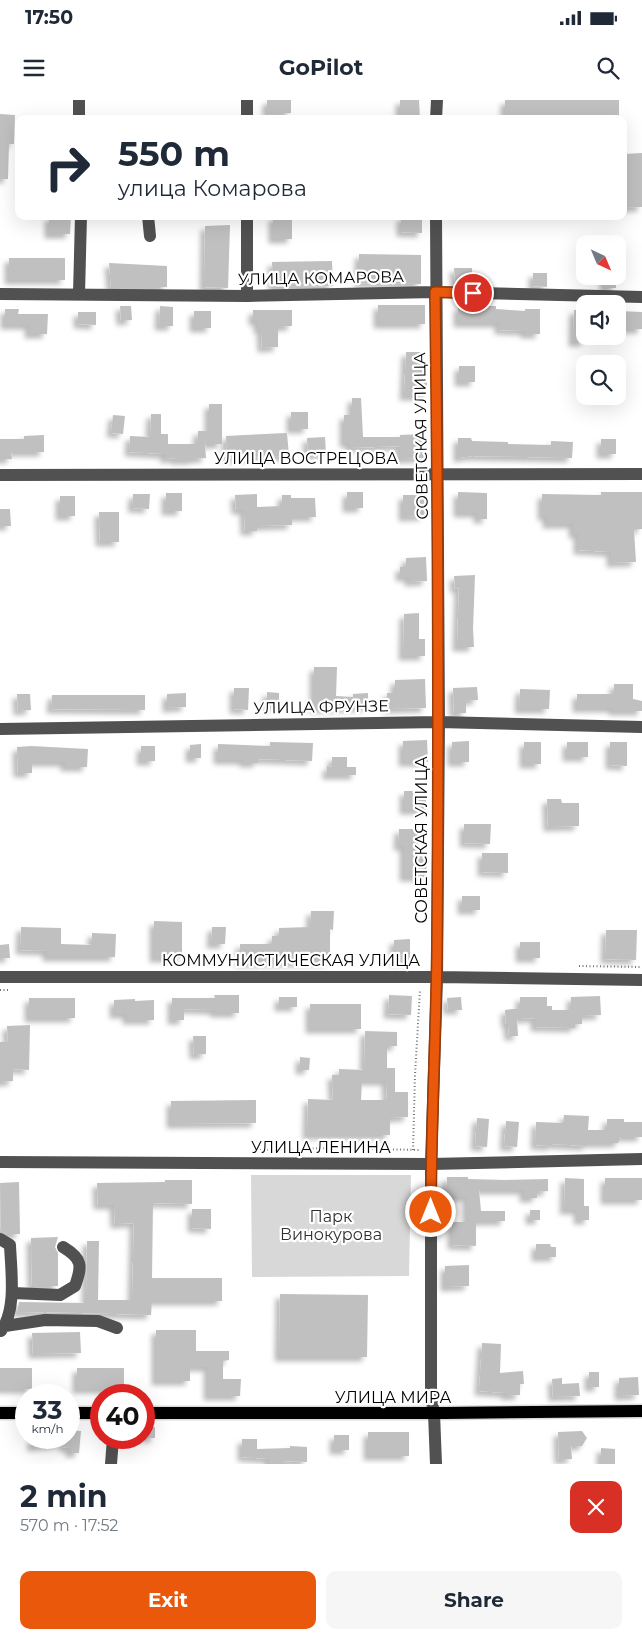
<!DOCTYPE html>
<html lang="en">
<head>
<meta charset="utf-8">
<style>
  :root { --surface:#fff; --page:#f6f6f7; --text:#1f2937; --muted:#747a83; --accent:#ea580c }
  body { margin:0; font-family:Montserrat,sans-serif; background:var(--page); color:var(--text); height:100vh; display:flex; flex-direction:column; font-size:19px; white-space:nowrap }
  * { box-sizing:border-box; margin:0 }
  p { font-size:16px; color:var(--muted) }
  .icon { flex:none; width:28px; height:28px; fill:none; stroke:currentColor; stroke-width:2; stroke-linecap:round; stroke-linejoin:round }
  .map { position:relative; height:1364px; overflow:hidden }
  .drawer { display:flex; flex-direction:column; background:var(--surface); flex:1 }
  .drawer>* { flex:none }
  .banner { position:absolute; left:15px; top:15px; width:612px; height:105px; border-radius:10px; box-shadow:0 5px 20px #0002; background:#fff; color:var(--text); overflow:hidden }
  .needle { width:32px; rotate:136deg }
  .buttons { position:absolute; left:576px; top:135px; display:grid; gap:10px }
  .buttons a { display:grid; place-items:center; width:50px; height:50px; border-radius:10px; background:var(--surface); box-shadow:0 5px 20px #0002; font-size:25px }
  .speed { position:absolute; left:15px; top:1284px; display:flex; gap:10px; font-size:25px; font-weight:700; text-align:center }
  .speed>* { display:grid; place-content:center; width:65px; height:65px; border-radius:50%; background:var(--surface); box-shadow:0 5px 20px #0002; line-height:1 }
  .speed small { font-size:12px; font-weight:400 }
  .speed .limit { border:8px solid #d22; background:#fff; color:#111 }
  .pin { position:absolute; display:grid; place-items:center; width:42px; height:42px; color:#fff; margin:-21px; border:2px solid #fff; border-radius:50%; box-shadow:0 1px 5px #0007 }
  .me { position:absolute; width:55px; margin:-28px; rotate:0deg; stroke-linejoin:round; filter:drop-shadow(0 0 4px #0008) }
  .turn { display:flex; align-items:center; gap:18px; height:105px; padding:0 20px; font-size:22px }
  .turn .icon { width:65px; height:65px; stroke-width:2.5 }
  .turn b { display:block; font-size:35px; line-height:42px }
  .round { display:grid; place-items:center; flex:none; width:52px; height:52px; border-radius:10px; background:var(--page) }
  .headline { display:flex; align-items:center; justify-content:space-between; height:85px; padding:0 20px }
  h1 { font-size:30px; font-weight:700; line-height:38px }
  .action { display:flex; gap:10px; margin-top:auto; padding:10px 20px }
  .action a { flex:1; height:58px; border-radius:10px; background:var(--accent); color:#fff; font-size:20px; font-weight:700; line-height:58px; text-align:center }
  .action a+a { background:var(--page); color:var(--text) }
  .status { display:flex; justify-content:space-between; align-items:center; height:35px; padding:0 25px; background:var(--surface); direction:ltr }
  .status svg { height:14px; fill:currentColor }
  header { display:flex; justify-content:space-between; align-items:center; height:65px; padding:0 20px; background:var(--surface); font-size:22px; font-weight:700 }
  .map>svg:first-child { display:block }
  .green { fill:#d8d8d8 }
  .building { fill:#c0c0c0; fill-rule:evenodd; filter:url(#shadow) }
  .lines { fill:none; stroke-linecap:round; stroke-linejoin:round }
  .major-casing { stroke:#dbdbdb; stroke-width:15 }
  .path { stroke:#737373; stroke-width:2; stroke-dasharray:1 2.5; stroke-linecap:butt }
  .minor { stroke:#515151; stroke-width:12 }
  .major { stroke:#000; stroke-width:12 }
  .route-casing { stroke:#983908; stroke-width:12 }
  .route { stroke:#ea580c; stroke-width:9 }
  .labels { text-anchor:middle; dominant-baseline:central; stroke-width:4.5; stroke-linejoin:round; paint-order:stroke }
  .street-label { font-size:16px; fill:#000; stroke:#fff }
  .park-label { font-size:16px; fill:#2f2f2f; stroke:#fff }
</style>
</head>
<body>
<div class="status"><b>17:50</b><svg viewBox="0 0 49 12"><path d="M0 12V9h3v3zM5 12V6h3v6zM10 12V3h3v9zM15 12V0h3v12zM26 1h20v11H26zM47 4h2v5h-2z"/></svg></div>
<header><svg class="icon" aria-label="menu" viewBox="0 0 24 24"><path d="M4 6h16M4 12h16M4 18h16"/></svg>GoPilot<svg class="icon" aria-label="search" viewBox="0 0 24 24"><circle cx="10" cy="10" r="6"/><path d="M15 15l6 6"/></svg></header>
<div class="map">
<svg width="642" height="1364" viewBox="0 0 642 1364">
  <defs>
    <filter id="shadow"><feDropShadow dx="-4.5" dy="4.5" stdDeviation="2.5" flood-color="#0004"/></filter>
  </defs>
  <rect width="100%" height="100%" fill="#fff"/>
  <!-- green -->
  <path class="green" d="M251,1075H411L409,1176L252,1177Z"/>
  <!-- building -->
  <path class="building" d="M267,0H291V13H267Z
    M400,0H419L420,19H400Z
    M505,0H619V19H505Z
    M0,14L15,15L14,44H9L8,79H0Z
    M642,53V107L624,108V54Z
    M49,116H71L70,134H49Z
    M273,116H292V139H273Z
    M401,116H422V133L401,132Z
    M230,125L228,188L204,187L205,126Z
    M359,154L421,155V184L359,183Z
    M9,158H65V180H9Z
    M332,161L333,186L273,187L272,162Z
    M109,163L167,166V187H111Z
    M454,168H472V182H455Z
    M533,173H547V187L533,186Z
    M604,176H616V188H604Z
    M378,205H425V224H378Z
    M120,206H131L132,220L121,221Z
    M160,206L173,207V226H159Z
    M458,206H496V209L525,211V209H540V234H525V231L499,230V223H458Z
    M5,209H19L18,214H48L47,234H29V225H5Z
    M253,210H292V226L278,227V247L262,248L261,229H258V221H253Z
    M574,210H585V242H573Z
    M194,211H211V228H194Z
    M618,211L642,212V229H618Z
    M78,212H96V225L78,224Z
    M406,252H424L423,282H427V296H404Z
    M459,266H475V282H459Z
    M352,298H361L363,337H400V335L423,334L424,358L400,359V346L350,348V343H344V315H352Z
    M209,304H222V344H197L198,331H209Z
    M291,312H308V329H291Z
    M151,314H161V334H168V344H205L206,358L193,359V360H175V358L165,359V354L129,352L130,336L150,337Z
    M113,315L125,316L123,334L111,333Z
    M287,333L289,356L227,359L226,336Z
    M44,335V352H11L12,359H0V339H24V336Z
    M325,337L326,354L308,355L307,338Z
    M458,338H471L472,341L508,342V344L551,345V341L573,342L572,358L472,356L458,358Z
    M601,339H616V354H601Z
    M347,392H363V408H347Z
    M458,392L487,393V419H478V413H458Z
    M601,392H642V429L634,430L636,462L611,463V452L578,450V434H573V424H547V416H542V394L601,395Z
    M166,393H182V411H166Z
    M133,394H150L149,409L132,408Z
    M257,394V407L282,406V395H291V398H315L316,417H292V425L257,426V431H245L244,410H236L235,395Z
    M403,395H424L425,416L403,417Z
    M60,396H75V416H60Z
    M0,409H10L11,426H0Z
    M99,412H119V442H100Z
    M426,457L427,481L409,482V477H400V467H406V458Z
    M475,475L473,529L474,547H457L459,488L455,489L454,476Z
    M419,513V539H425V556H403L404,514Z
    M314,567H337L336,596L353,597V594L368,593V607L314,609Z
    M425,579L426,608L387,609V593H395V580Z
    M614,584H633V599L642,601V611H613V608H577V594H614Z
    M477,587L478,600L466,601V613H454L453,588Z
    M234,588H249L248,610L234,609Z
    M520,589L550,590L549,609H519Z
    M267,592L279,593V606H267Z
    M186,593V607L167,608V594Z
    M17,594H30L31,610L18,611Z
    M52,595H145V610L51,609Z
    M427,640L428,662H403V641Z
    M469,641V662H452V642Z
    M270,642L313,643L312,661L258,659V663H244V660H218V644L270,646Z
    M524,642H541V664H524Z
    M567,642H588V657H567Z
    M610,642H627V666L610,665Z
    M201,644V658H190V645Z
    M31,646L88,649L87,667H65V662H32V673H18L17,647Z
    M141,646H155V661H141Z
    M332,657H347V667H356V675H327V666L332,667Z
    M404,691H426V710H404Z
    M547,699H561L562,703H579V726L548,727Z
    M464,724H491L490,744L464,743Z
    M399,729H419L418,756L427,757L426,777H404V746H398Z
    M482,753H508V773L482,772Z
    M462,796H480V810H462Z
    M311,811H334L333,830L330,829V862L240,863V844H272V836H279V828L310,827Z
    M154,821L182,822V858H154Z
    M21,827L61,828V844L92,845V833L116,834L115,857H47V851L20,850Z
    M212,827H226L225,844H211Z
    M606,830H637L636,860L605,859Z
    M410,839V862H394V840Z
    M520,842H540V858H520Z
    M9,844L10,858H0V845Z
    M214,895H239V913H215V910L184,909V920H172V898H215Z
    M389,895L412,896L411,915L388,914Z
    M600,896L601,915L582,916V924H575V928L535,927V918L517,919L518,936H509L508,924H506L505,910L520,908V897H547V906H552V910H571V897Z
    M279,897H297V907H279Z
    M461,897L462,910H448L447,898Z
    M29,898H75V918H29Z
    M135,899V901L154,900V920H127V914H114V900Z
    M310,904H361V929H310Z
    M30,925L29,970L13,969V981L0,982V942H8L7,926Z
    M365,931L397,932V946H387V968H395V992H408V1017L390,1018V1035H307L308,999L333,1000L332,975H339V969L364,970ZM362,981H386L387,1000H361Z
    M193,936H206V954L194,955Z
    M300,957L310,958L309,970H300Z
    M256,1000V1023L171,1024V1001Z
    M564,1015L589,1016L588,1030H607V1019H624V1022H642V1037H621L618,1043H587V1046L552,1044V1046L535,1045L536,1022L563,1023Z
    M477,1018L489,1019L487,1047L475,1046Z
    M506,1021L519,1022L517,1047L504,1046Z
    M447,1077H468V1079L505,1080L548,1079V1091L537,1092V1098H524V1090H479L481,1111H505V1121H476V1146L452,1145V1122H467V1097H446Z
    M565,1078L584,1079V1106H589V1120H578V1110H564Z
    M605,1078H642V1100H605Z
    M165,1080H192V1104L153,1103L152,1178H222V1201H152L151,1215L45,1212L17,1213L19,1202L86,1203L87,1141H99L98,1200H132L134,1123L115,1124L114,1105H98L97,1083L165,1082Z
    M19,1082L20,1134H7L1,1131L0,1083Z
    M192,1109H211V1129L192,1128Z
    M530,1110H540V1120H530Z
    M58,1137L55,1147L58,1153V1186H32L31,1138Z
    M536,1144H550L551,1147H556V1157H536Z
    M469,1165V1186L445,1187V1166Z
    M280,1194L368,1195L367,1257H279Z
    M156,1230H196V1251H229V1260L223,1261V1279H241L240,1296H208V1267H190V1281H156Z
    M80,1232L81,1253L33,1254L32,1233Z
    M482,1243L501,1244L500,1273L523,1271L524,1284H520V1295L506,1296V1293L479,1291Z
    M0,1268H32V1289H0Z
    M77,1268H124V1289H77Z
    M589,1272H599V1287H589Z
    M638,1277L639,1295L619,1296V1278Z
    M562,1278V1284L579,1283L580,1296L553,1297L552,1279Z
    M144,1327H155V1338H144Z
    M69,1330L81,1331L79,1353H70V1348L63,1347L64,1338H69Z
    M582,1331L587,1338L582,1346H571L572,1359L559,1360L558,1332Z
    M368,1332H409V1356H368Z
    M334,1335H349V1350H334Z
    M32,1338H62V1344L32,1347Z
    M242,1339H257V1349L290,1348V1346L307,1347V1362L284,1361V1364H269V1359L242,1357Z
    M601,1348L615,1349V1364H601Z"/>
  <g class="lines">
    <!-- major casing -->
    <g class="major-casing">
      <path id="major" d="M0,1313H26
        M69,1313H101
        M144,1313H445L642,1311"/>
    </g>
    <!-- path -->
    <path class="path" d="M579,866L642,867
      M0,890H10
      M260,1050L333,1048L420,1050
      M413,1050L415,975L420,890"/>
    <!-- minor -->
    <path class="minor" d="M79,0V19
      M247,19V0
      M436,19L437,0
      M148,116L150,136
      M436,116L439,622L437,877L431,1064V1297L434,1313L436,1364
      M0,194L247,196L435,192L642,197
      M79,194L81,116
      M247,196V116
      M0,375L642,374
      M0,629L439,622L642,627
      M0,877H437L642,880
      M0,1062L431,1064L642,1059
      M0,1139L10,1145C11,1171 17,1209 1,1231
      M13,1193L60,1195L75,1186C82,1166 83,1159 63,1147
      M5,1226L45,1220L98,1221L117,1228
      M111,1364L113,1338"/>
    <!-- major -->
    <use href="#major" class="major"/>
  </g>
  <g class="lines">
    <!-- route casing -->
    <g class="route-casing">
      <path id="route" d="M431,1112C431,1024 436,936 437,848C439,629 438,411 435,192L473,193"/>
    </g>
    <!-- route -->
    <use href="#route" class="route"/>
  </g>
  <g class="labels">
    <!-- street labels -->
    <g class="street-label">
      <text transform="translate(321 178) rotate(-1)">УЛИЦА КОМАРОВА</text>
      <text transform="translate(421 336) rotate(-91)">СОВЕТСКАЯ УЛИЦА</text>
      <text x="306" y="358">УЛИЦА ВОСТРЕЦОВА</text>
      <text transform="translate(321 607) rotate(-1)">УЛИЦА ФРУНЗЕ</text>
      <text transform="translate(421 740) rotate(-90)">СОВЕТСКАЯ УЛИЦА</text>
      <text x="291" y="860">КОММУНИСТИЧЕСКАЯ УЛИЦА</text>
      <text x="321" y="1047">УЛИЦА ЛЕНИНА</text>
      <text x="393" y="1297">УЛИЦА МИРА</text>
    </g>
    <!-- park labels -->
    <g class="park-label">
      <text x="331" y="1116">Парк<tspan x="331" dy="18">Винокурова</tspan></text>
    </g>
  </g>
</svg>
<div class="buttons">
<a><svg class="needle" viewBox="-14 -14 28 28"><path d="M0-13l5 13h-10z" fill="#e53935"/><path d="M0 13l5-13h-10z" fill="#747a83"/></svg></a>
<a><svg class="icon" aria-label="sound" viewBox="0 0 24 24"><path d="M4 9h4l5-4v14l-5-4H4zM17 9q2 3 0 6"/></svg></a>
<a><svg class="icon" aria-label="search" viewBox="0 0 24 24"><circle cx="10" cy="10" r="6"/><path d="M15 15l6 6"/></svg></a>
</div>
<div class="speed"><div>33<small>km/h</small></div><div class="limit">40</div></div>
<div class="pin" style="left:473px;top:193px;background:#d93025"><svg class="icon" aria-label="arrive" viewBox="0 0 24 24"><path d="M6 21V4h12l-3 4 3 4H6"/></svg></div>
<svg class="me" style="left:431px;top:1112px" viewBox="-20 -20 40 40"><circle r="17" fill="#ea580c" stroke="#fff" stroke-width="3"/><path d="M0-11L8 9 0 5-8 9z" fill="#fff"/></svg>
<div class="banner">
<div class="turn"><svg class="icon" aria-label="right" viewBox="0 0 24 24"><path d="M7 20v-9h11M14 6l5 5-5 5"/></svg><div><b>550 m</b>улица Комарова</div></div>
</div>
</div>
<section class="drawer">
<div class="headline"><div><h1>2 min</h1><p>570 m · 17:52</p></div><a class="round" style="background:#d93025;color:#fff"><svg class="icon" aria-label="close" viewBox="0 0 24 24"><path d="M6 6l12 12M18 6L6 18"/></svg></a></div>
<div class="action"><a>Exit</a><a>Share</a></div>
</section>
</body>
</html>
